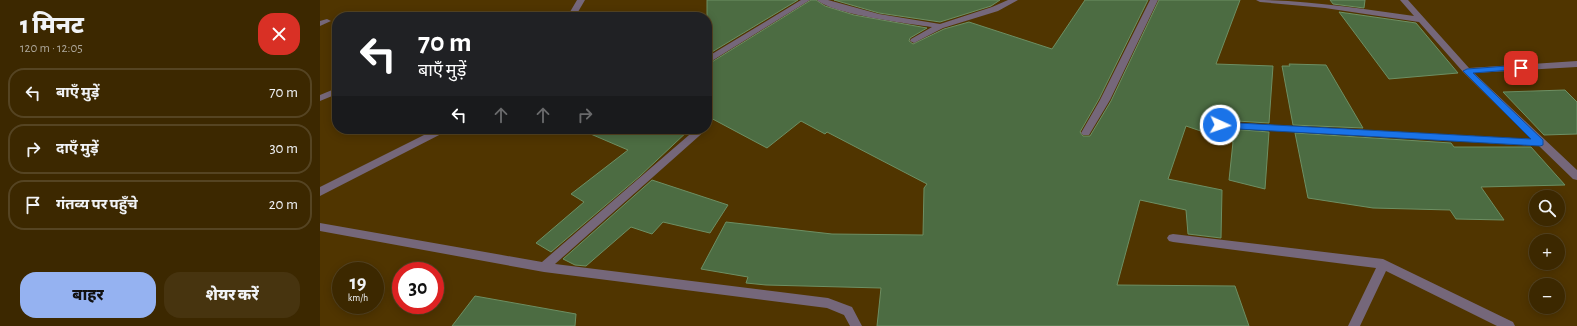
<!DOCTYPE html>
<html lang="hi">
<head>
<meta charset="utf-8">
<style>
  :root { --surface:#3c2800; --page:#47340f; --text:#f1f3f6; --muted:#aca699; --line:#542; --accent:#95b2f1 }
  body { margin:0; font-family:"Alegreya Sans","Noto Sans Devanagari",sans-serif; background:var(--page); color:var(--text); height:100vh; display:flex; flex-direction:column; font-size:15px; white-space:nowrap }
  * { box-sizing:border-box; margin:0 }
  p { font-size:13px; color:var(--muted) }
  .icon { flex:none; width:22px; height:22px; fill:none; stroke:currentColor; stroke-width:2; stroke-linecap:round; stroke-linejoin:round }
  .map { position:relative; flex:1; overflow:hidden }
  .details { display:flex; flex-direction:column; background:var(--surface); width:320px }
  .details>* { flex:none }
  .top-card { position:absolute; left:12px; top:12px; width:380px; height:122px; border-radius:16px; box-shadow:0 2px 10px #0003,0 0 0 1px var(--line); background:#202124; color:#fff; overflow:hidden }
  .tools { position:absolute; left:1209px; top:190px; display:grid; gap:8px }
  .tools a { display:grid; place-items:center; width:36px; height:36px; border-radius:50%; background:var(--surface); box-shadow:0 2px 10px #0003,0 0 0 1px var(--line); font-size:20px }
  .speed { position:absolute; left:12px; top:262px; display:flex; gap:8px; font-size:20px; font-weight:700; text-align:center }
  .speed>* { display:grid; place-content:center; width:52px; height:52px; border-radius:50%; background:var(--surface); box-shadow:0 2px 10px #0003,0 0 0 1px var(--line); line-height:1 }
  .speed small { font-size:10px; font-weight:400 }
  .speed .limit { border:6px solid #d22; background:#fff; color:#111 }
  .pin { position:absolute; display:grid; place-items:center; width:34px; height:34px; color:#fff; margin:-17px; border-radius:8px; box-shadow:0 2px 6px #0006 }
  .me { position:absolute; width:44px; margin:-22px; rotate:93deg; stroke-linejoin:round; filter:drop-shadow(0 0 3px #0008) }
  .turn { display:flex; align-items:center; gap:14px; height:84px; padding:0 20px; font-size:18px }
  .turn .icon { width:52px; height:52px; stroke-width:2.5 }
  .turn b { display:block; font-size:28px; line-height:34px }
  .lanes { display:flex; align-items:center; height:38px; padding:0 20px; background:#0003; justify-content:center; gap:20px; direction:ltr }
  .lanes .off { opacity:.35 }
  .round { display:grid; place-items:center; flex:none; width:42px; height:42px; border-radius:16px; background:var(--page) }
  .summary { display:flex; align-items:center; justify-content:space-between; height:68px; padding:0 20px }
  h1 { font-size:24px; font-weight:800; line-height:30px }
  .cta { display:flex; gap:8px; margin-top:auto; padding:8px 20px }
  .cta a { flex:1; height:46px; border-radius:16px; background:var(--accent); color:#111; font-size:16px; font-weight:800; line-height:46px; text-align:center }
  .cta a+a { background:var(--page); color:var(--text) }
  ul { padding:0; list-style:none }
  li { display:flex; align-items:center; gap:12px; height:50px; margin:0 8px 6px; padding:0 12px; border:2px solid var(--line); border-radius:16px }
  li div { flex:1 }
  li b { display:block; font-size:15px }
  li em { font-style:normal }
  main { display:flex; flex:1; min-height:0 }
  .map>svg:first-child { display:block }
  .building { fill:#4c6c42; stroke:#6d8f63 }
  .lines { fill:none; stroke-linecap:round; stroke-linejoin:round }
  .street { fill:#75677a; fill-rule:evenodd }
  .route { fill:#1a73e8; stroke:#114b97 }
</style>
</head>
<body>
<main>
<section class="details">
<div class="summary"><div><h1>1 मिनट</h1><p>120 m · 12:05</p></div><a class="round" style="background:#d93025;color:#fff"><svg class="icon" aria-label="close" viewBox="0 0 24 24"><path d="M6 6l12 12M18 6L6 18"/></svg></a></div>
<ul>
<li><svg class="icon" aria-label="left" viewBox="0 0 24 24"><path d="M17 20v-9H6M10 6l-5 5 5 5"/></svg><div><b>बाएँ मुड़ें</b></div><em>70 m</em></li>
<li><svg class="icon" aria-label="right" viewBox="0 0 24 24"><path d="M7 20v-9h11M14 6l5 5-5 5"/></svg><div><b>दाएँ मुड़ें</b></div><em>30 m</em></li>
<li><svg class="icon" aria-label="arrive" viewBox="0 0 24 24"><path d="M6 21V4h12l-3 4 3 4H6"/></svg><div><b>गंतव्य पर पहुँचे</b></div><em>20 m</em></li>
</ul>
<div class="cta"><a>बाहर</a><a>शेयर करें</a></div>
</section>
<div class="map">
<svg width="1257" height="326" viewBox="0 0 1257 326">
  <rect width="100%" height="100%" fill="#503500"/>
  <!-- building -->
  <path class="building" d="M387,0H478L387,55Z
    M491,0H496L505,6L534,15L607,28L590,38L589,41L593,44L624,29L649,22L732,49L765,0H828L779,99L760,132L763,136H770L791,101L839,0H920L896,64L953,66L949,123L900,120L894,125L897,128L949,132L945,189L909,180L913,142L866,126L848,179L902,190L901,238L868,234L866,210L820,200L797,285L915,286L929,326H557L561,288L446,285L426,283L428,277L381,269L406,222L512,234L603,235L604,188L607,184L507,132L505,134L481,121L447,148L387,116V65Z
    M514,0H680L671,6L620,22L559,13Z
    M1010,0H1045L1044,8L1013,4Z
    M1019,12L1096,23L1138,73L1069,79Z
    M969,64L1006,65L1043,128L973,125L962,66H970Z
    M1245,90L1257,102V134L1224,135L1183,92Z
    M259,129H370L320,176L231,252L216,243L264,202L251,194L308,150Z
    M975,133L1131,143L1134,147H1211L1245,185L1161,187L1184,220L1136,219L1130,210L1053,208L988,198Z
    M332,180L408,205L390,233L343,222L332,234L311,227L266,266L255,265L243,259Z
    M155,296L256,314L255,326H132Z"/>
  <g class="lines">
    <!-- street -->
    <path class="street" d="M257,0H265L255,17H247Z
      M481,0H490L387,64V57Z
      M497,0H508L559,14L620,24L672,7L688,0H698L678,11L623,28L594,43L590,41L591,39L612,27C589,24 512,14 497,0Z
      M830,0H838L790,100L769,135H763L761,133L780,100Z
      M936,0C989,0 1042,9 1094,16L1080,0H1088L1149,68L1257,61V67L1154,73L1257,170V180L1253,179L1219,146L897,127L895,125L900,122L1211,139L1144,73L1099,22L1005,8L940,2Z
      M7,19L11,21L0,26V21Z
      M17,88V94L0,101V95Z
      M116,129H129L127,131L0,196V187Z
      M376,129H387L235,264L508,298L532,307L542,326H530L524,315L507,308L224,272L0,231V223L222,262Z
      M853,234L1063,259L1193,322L1195,326H1177L1066,271L1040,326H1028L1056,268L853,242L849,241L847,238L849,235Z"/>
  </g>
  <!-- route -->
  <path class="route" d="M1201,65L1205,68L1204,69L1153,73L1223,140V145L1220,146L900,128L895,125L900,122L1211,139L1143,71L1147,69Z"/>
</svg>
<div class="tools">
<a><svg class="icon" aria-label="search" viewBox="0 0 24 24"><circle cx="10" cy="10" r="6"/><path d="M15 15l6 6"/></svg></a>
<a>+</a>
<a>−</a>
</div>
<div class="speed"><div>19<small>km/h</small></div><div class="limit">30</div></div>
<div class="pin" style="left:1201px;top:68px;background:#d93025"><svg class="icon" aria-label="arrive" viewBox="0 0 24 24"><path d="M6 21V4h12l-3 4 3 4H6"/></svg></div>
<svg class="me" style="left:900px;top:125px" viewBox="-20 -20 40 40"><circle r="17" fill="#1a73e8" stroke="#fff" stroke-width="3"/><path d="M0-11L8 9 0 5-8 9z" fill="#fff"/></svg>
<div class="top-card">
<div class="turn"><svg class="icon" aria-label="left" viewBox="0 0 24 24"><path d="M17 20v-9H6M10 6l-5 5 5 5"/></svg><div><b>70 m</b>बाएँ मुड़ें</div></div>
<div class="lanes"><svg class="icon" aria-label="left" viewBox="0 0 24 24"><path d="M17 20v-9H6M10 6l-5 5 5 5"/></svg><svg class="icon off" aria-label="ahead" viewBox="0 0 24 24"><path d="M12 20V5M6 11l6-6 6 6"/></svg><svg class="icon off" aria-label="ahead" viewBox="0 0 24 24"><path d="M12 20V5M6 11l6-6 6 6"/></svg><svg class="icon off" aria-label="right" viewBox="0 0 24 24"><path d="M7 20v-9h11M14 6l5 5-5 5"/></svg></div>
</div>
</div>
</main>
</body>
</html>
